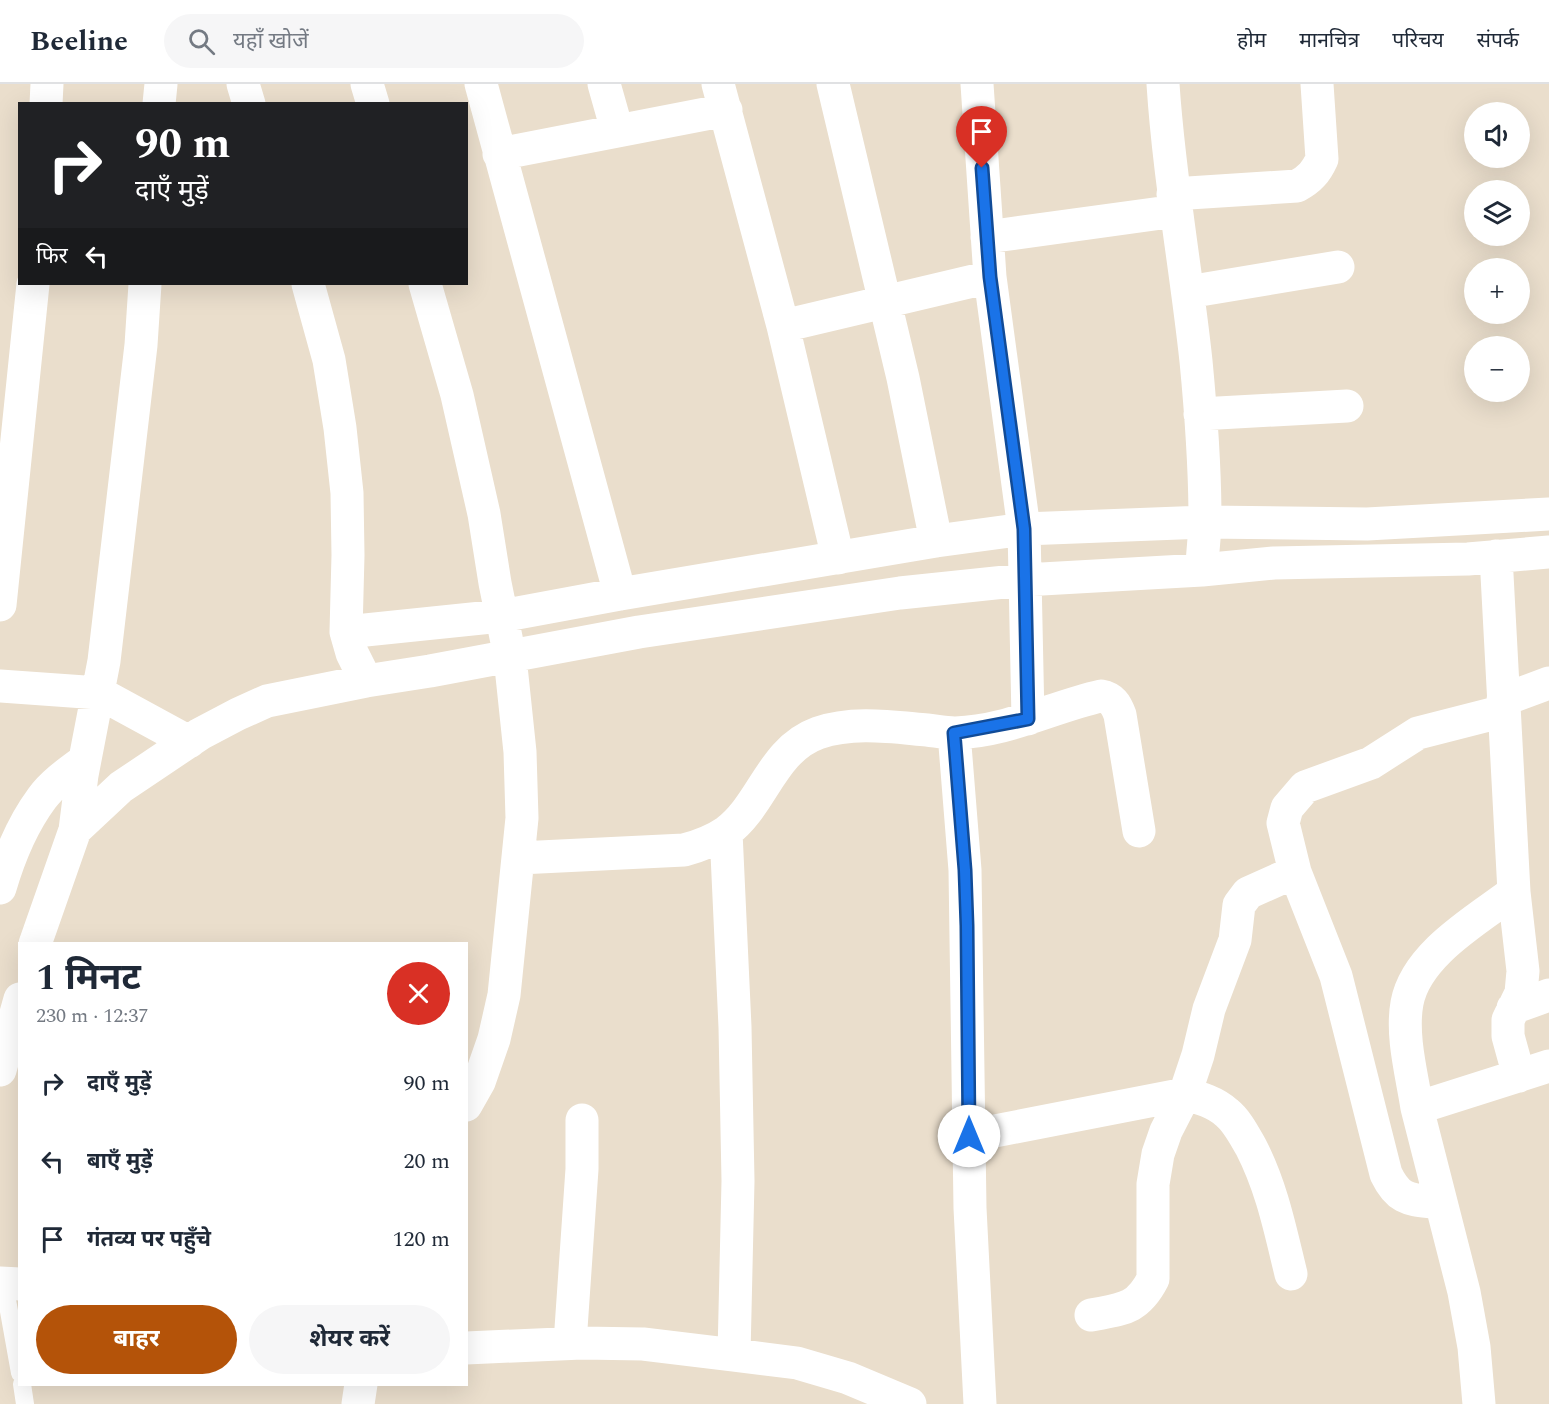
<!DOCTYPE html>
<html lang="hi">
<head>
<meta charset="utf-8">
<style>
  :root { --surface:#fff; --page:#f6f6f7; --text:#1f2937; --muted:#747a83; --line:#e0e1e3; --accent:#b45309 }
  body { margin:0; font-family:Spectral,"Noto Sans Devanagari",serif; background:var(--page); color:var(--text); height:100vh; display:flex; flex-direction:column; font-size:22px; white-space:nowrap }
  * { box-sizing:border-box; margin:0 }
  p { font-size:20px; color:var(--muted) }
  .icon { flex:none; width:33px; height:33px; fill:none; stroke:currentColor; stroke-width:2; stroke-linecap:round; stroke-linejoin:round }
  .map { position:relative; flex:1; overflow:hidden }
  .drawer { position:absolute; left:18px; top:858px; width:450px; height:444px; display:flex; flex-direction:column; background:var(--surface); border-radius:0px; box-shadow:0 6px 24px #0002 }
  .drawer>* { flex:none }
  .banner { position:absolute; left:18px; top:18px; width:450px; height:183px; border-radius:0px; box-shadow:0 6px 24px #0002; background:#202124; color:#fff; overflow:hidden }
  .controls { position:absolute; left:1464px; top:18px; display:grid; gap:12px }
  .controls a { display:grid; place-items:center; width:66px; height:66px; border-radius:50%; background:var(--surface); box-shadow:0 6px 24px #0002; font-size:30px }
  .pin { position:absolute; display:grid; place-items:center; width:51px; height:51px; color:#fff; margin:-62px -26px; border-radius:50% 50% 50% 0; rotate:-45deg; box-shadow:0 0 6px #0007 }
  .pin .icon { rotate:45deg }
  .me { position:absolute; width:66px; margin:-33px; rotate:0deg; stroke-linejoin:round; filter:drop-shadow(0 0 4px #0008) }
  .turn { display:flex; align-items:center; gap:21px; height:126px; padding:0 18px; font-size:27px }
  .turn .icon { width:78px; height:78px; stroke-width:2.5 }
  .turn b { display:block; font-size:42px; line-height:51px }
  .then { display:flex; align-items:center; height:57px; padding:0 18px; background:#0003; gap:12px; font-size:22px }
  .round { display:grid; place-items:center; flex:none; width:63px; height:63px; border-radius:32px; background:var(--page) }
  .head { display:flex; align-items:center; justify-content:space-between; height:102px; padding:0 18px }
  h1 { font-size:36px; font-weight:700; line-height:45px }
  .cta { display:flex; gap:12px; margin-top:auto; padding:12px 18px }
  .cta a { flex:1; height:69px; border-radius:36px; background:var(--accent); color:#fff; font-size:24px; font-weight:700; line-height:69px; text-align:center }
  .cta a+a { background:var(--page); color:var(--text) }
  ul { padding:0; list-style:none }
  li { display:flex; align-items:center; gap:18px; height:78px; padding:0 18px }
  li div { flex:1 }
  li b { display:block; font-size:22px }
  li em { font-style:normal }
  header { display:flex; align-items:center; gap:36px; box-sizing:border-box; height:84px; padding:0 30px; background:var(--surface); border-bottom:2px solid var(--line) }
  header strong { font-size:28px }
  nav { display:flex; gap:33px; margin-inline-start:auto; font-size:21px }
  .search { width:420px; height:54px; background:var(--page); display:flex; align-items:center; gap:15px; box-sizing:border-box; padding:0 21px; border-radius:33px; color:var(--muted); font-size:22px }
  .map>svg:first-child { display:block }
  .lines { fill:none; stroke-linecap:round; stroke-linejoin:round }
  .lane { stroke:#fff; stroke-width:18 }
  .street { stroke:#fff; stroke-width:33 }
  .route-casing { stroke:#114b97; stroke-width:15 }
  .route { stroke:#1a73e8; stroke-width:10 }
</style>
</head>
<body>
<header>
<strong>Beeline</strong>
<div class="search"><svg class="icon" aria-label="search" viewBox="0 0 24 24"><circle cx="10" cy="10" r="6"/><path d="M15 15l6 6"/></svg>यहाँ खोजें</div>
<nav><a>होम</a><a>मानचित्र</a><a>परिचय</a><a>संपर्क</a></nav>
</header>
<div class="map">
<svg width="1549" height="1320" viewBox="0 0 1549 1320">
  <rect width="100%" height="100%" fill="#eadecc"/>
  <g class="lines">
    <!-- lane -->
    <path class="lane" d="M4,1199L20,1289
      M22,1300L25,1320"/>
    <!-- street -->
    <path class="street" d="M243,0L249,20
      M367,0L373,20
      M481,0L620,510
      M604,0L617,46
      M718,0L783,242L838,474
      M833,0L903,294L936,457
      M977,0L990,193L1024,445L1028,635
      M1163,0C1169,93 1186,184 1196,277C1201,329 1205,383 1205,436C1205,453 1202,469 1202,486
      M46,20L47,0
      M159,20L161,0
      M499,70L726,26
      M1173,110L1297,102C1310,95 1316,88 1322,75L1317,0
      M987,153L1176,127
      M308,200L329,276L340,344L347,409L348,471L346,548L352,569L366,597
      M425,200L457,311L484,430L495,499L510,573L520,668L522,734L504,911L494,955L479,998L466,1021
      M1188,208L1338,183
      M783,242L990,193
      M1200,330L1347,322
      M1496,472L1514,808L1523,887L1521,909L1508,936V952L1519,992
      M0,521L33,200
      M346,548L501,532L620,510L936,457L1024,445L1205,438L1367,440L1549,430
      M0,602L99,609L189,658
      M1503,616L1549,599
      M954,649L965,786L970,1124L980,1320
      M75,746L121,703L200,650L238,630L267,617L366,597L430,587L639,548L900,509L1024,496L1202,486L1274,479L1468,475L1549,468
      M726,748L735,943L738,1097L734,1271
      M519,774L684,766C699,762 713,757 726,748C763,721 771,666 818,649C853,637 892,643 927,646C936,647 946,649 955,649C1006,648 1052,623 1101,612C1112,614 1116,620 1120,631L1139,747
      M0,804C9,773 22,741 42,714C53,699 69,688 84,677
      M35,860L75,746L82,691L104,577L141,261L145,200
      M1513,924L1549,911
      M0,986L20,915
      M1417,1024C1412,991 1401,952 1407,919C1416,870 1477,836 1514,808
      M969,1052L1185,1010C1200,1014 1215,1018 1227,1029C1237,1037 1244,1051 1251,1063C1272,1104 1280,1145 1291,1190
      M1441,1119C1412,1115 1400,1119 1386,1090L1336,892L1295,788L1283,739L1287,724L1305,703L1371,679L1418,649L1504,627
      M0,1199L20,1200
      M1091,1231C1122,1225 1137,1226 1153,1195V1100L1158,1070L1166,1047L1185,1010L1198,971L1209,925L1235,856L1239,821L1248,809L1295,788
      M570,1259L582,1085V1036
      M466,1264L582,1259L643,1260L734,1271L797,1279L848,1294L910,1320
      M358,1320L361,1300
      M1479,1320L1474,1263L1464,1208L1417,1024L1549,982"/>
  </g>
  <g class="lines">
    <!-- route casing -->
    <g class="route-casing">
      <path id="route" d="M969,1052L967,842L965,786L954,649L1028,635L1024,445L990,193L982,84"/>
    </g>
    <!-- route -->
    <use href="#route" class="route"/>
  </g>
</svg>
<div class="controls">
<a><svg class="icon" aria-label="sound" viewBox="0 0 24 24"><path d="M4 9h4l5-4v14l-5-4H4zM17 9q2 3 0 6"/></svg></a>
<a><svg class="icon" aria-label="layers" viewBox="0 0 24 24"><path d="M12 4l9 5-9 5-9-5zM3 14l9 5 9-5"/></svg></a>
<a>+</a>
<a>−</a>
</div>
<div class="pin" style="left:982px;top:84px;background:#d93025"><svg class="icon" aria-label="arrive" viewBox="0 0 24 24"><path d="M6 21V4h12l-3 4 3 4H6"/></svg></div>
<svg class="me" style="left:969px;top:1052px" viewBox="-20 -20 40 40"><circle r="19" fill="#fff"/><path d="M0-13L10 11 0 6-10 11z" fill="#1a73e8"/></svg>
<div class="banner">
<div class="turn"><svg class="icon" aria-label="right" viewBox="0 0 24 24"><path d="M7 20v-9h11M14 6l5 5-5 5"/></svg><div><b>90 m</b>दाएँ मुड़ें</div></div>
<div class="then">फिर<svg class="icon" aria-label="left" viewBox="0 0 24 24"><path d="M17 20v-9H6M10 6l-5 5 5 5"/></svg></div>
</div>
<section class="drawer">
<div class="head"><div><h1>1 मिनट</h1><p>230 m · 12:37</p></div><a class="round" style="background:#d93025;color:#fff"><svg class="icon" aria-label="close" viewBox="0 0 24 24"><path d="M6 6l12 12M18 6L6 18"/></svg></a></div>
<ul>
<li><svg class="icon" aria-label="right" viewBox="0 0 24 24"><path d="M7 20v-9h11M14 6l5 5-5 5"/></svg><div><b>दाएँ मुड़ें</b></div><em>90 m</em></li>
<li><svg class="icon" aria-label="left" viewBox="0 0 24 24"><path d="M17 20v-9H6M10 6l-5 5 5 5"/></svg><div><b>बाएँ मुड़ें</b></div><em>20 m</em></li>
<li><svg class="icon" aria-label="arrive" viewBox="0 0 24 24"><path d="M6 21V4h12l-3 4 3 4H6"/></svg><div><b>गंतव्य पर पहुँचे</b></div><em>120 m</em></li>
</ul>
<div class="cta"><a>बाहर</a><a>शेयर करें</a></div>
</section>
</div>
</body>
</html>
